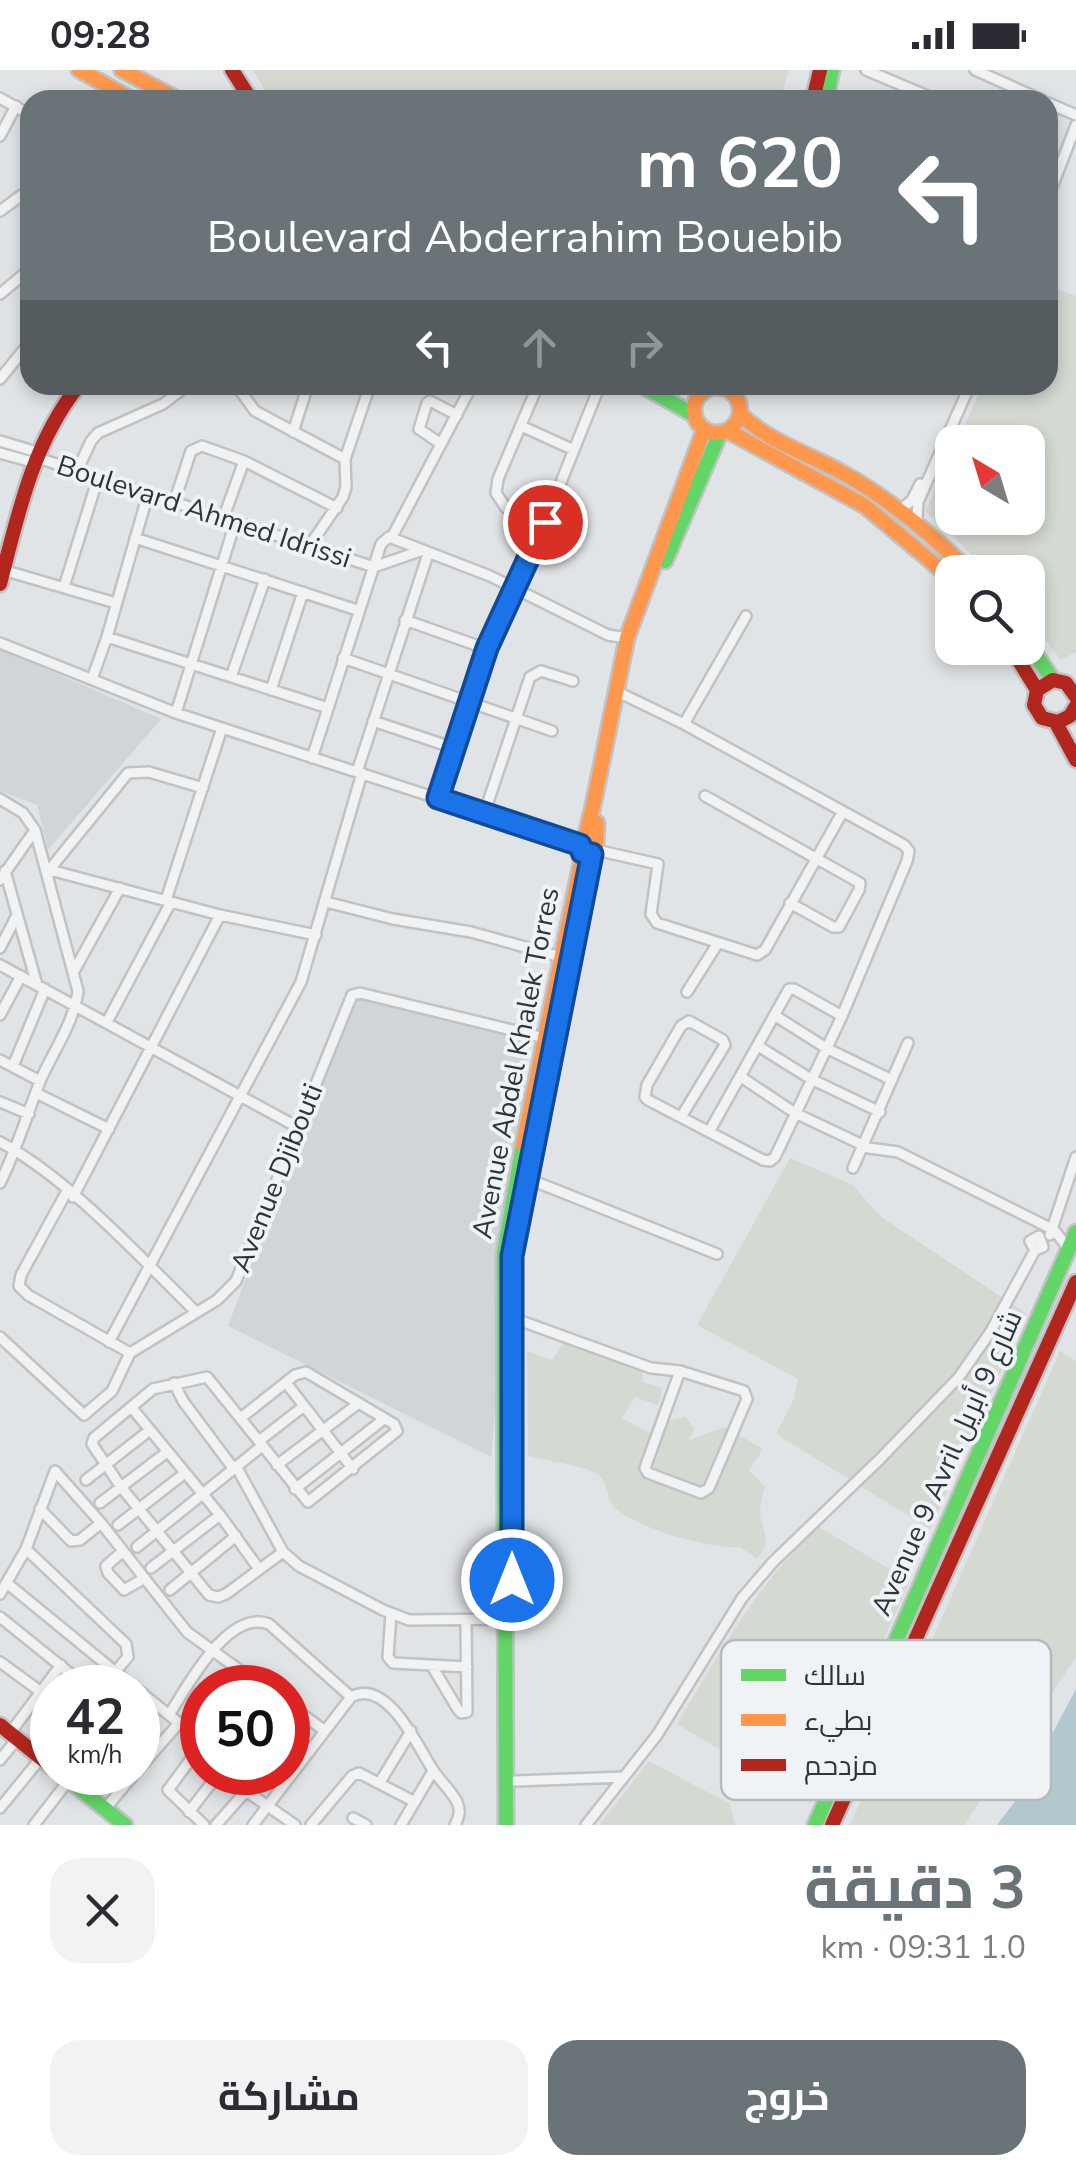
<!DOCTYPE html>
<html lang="ar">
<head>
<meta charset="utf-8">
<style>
  :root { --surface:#fff; --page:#f2f2f3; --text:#2b2b33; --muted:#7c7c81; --accent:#6a7378 }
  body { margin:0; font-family:"Nunito Sans",Cairo,sans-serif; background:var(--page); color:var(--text); direction:rtl; height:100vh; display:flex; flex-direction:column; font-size:38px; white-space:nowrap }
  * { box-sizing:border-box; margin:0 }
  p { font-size:32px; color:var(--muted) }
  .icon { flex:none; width:55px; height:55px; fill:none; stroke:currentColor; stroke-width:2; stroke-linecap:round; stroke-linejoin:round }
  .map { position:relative; height:1755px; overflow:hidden; direction:ltr }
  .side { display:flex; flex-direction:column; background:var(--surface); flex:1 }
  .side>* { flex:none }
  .top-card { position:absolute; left:20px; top:20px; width:1038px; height:305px; border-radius:30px; box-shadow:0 5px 15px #0003; direction:rtl; background:#6a7378; color:#fff; overflow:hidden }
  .needle { width:65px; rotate:322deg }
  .controls { position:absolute; left:935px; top:355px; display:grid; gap:20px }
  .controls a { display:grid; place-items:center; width:110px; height:110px; border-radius:20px; background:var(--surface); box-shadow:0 5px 15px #0003; font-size:50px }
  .speed { position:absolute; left:30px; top:1595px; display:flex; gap:20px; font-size:50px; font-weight:700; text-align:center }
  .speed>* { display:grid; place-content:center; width:130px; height:130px; border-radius:50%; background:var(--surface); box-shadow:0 5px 15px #0003; line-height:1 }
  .speed small { font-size:25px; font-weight:400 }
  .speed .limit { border:15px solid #d22; background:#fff; color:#111 }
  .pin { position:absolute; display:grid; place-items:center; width:85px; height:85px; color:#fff; margin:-42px; border:5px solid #fff; border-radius:50%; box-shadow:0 2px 10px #0007 }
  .me { position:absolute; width:110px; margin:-55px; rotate:0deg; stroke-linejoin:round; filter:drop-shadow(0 0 8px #0008) }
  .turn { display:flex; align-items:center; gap:35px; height:210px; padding:0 50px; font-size:45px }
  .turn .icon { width:130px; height:130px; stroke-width:2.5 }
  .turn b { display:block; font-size:70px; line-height:85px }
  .lanes { display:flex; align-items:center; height:95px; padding:0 50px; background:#0003; justify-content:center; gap:50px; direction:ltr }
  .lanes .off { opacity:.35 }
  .round { display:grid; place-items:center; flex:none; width:105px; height:105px; border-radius:30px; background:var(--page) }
  .overview { display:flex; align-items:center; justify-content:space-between; height:170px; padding:0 50px }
  h1 { font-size:60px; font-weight:700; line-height:75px; color:var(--accent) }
  .action { display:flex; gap:20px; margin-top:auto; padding:20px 50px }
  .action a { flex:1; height:115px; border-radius:30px; background:var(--accent); color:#fff; font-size:40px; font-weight:700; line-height:115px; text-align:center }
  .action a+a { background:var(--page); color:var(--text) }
  .status { display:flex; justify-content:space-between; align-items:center; height:70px; padding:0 50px; background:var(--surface); direction:ltr }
  .status svg { height:28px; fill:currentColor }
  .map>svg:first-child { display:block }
  .built { fill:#d0d5d9 }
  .green { fill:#d4d9d2 }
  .water { fill:#b2c7ce }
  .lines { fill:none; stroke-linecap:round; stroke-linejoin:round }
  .street-casing { stroke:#c0c2c4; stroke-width:14 }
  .fast-casing { stroke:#c0c2c4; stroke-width:19 }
  .slow-casing { stroke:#c0c2c4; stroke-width:19 }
  .jam-casing { stroke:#c0c2c4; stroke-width:19 }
  .street { stroke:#f0f2f3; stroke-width:9 }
  .fast { stroke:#63d668; stroke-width:14 }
  .slow { stroke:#ff974d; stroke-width:14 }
  .jam { stroke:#b3261e; stroke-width:14 }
  .route-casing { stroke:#114b97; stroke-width:25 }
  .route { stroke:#1a73e8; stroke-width:18 }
  .labels { text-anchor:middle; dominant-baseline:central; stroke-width:8; stroke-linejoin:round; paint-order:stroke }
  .street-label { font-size:28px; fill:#2a363d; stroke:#eff3f5 }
  .key { fill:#eff3f5; stroke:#b4babe; stroke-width:2.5 }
  .key-label { font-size:28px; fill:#2a363d }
</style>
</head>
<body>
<div class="status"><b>09:28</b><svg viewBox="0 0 49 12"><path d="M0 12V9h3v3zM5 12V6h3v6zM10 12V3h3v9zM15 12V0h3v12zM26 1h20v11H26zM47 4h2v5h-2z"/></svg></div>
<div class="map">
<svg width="1076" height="1755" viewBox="0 0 1076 1755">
  <rect width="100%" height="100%" fill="#e1e4e6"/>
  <!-- built -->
  <path class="built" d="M0,579L161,649L48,780L37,735L0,721Z
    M352,925L529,971L491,1387L228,1256Z"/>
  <!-- green -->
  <path class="green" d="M253,0H789L780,30H271Z
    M1048,216L1076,226V582L1061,590L1028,547V502H990L926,441L952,382V448H1028V372H957L983,315H1048Z
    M790,1088L853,1115L881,1147L1027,1244L930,1459L776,1364L794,1329L798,1309L697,1255Z
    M578,1271L643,1296L642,1312L663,1318L658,1335L635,1327L622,1348L649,1363L663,1352L685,1347L695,1359L689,1370L725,1357L763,1379L749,1400L765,1417C763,1425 760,1434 760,1442C762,1463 773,1470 757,1489L740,1477C708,1479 640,1459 615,1438C606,1429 609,1412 597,1404C583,1395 546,1391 528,1386L527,1281L552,1290L564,1272Z
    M1060,1281L1076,1291V1587L964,1755H850Z
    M819,1457L910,1511L810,1733L677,1654C718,1586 759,1510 819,1457Z
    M649,1691L730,1734L735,1755H599Z"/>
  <!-- water -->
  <path class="water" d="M1076,1619V1755H997L1019,1726Z"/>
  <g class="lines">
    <!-- street casing -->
    <g class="street-casing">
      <path id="street" d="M866,0L937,30
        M975,0L1042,30
        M0,28L30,45
        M1048,33L1076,45
        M0,66L16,36
        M1048,128L1076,55
        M0,141L30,119
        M0,224L30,199
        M0,309L30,272
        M236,315L255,341L345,389
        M538,315L498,409L496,423L506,438L545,452
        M521,356L574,380
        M293,362L308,315
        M0,371L40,383
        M441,374L419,359L427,333L430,331L457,345
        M0,383L36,393
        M44,390L374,497L420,481
        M77,401L91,371L98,363L163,334L188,315
        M174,433L191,381L202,376L244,391L337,438
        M900,440L912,430L920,414
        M223,449L244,391
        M917,450L918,432L970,315
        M392,467L469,321
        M135,468L357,540
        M308,478L343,427L346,417L345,389L370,315
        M3,500L116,533
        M64,517L98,408
        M405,550L487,579
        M107,567L328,638
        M0,573L176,643L580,775
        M343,588L552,661
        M231,607L265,509
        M92,609L107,567L148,424
        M271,620L303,522
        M622,624L684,654L904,775L909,781L907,791L842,946L775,1087L770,1091L763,1090L648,1030L645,1027L647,1015L681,956L689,951L723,970L725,975L681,1047
        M176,643L235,453
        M373,651L454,678
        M684,654L746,546
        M312,688L381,474L389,467L490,506L608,565L627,568
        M357,702L428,484
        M705,726L860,813L859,820L839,857H833L790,833
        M0,729L23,743L35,760L78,921C74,952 54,980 41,1009C27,1044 17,1079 0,1113
        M438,729L496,554L545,452L600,315
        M484,744L530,607L541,601L573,611
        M596,780L658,794L651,844L657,853L757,885L765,880L842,743
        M46,799L220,845L316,865
        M50,799L128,703L149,702L203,718
        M5,801L37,915
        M0,810L35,760
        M166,830L222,658
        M326,832L393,849L471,862L561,887
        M0,878L17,845
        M0,895L299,1058
        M74,901L120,818
        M687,922L718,873
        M0,945L21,906
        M774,945L826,978L892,1010
        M107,952L171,832
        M758,976L811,1009L880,1042
        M0,990L40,1011
        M13,996L45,919
        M741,1007L795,1043L869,1078L898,1082L1054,1160L1068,1178
        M36,1023L109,1059
        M0,1032L29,1044
        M709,1062L789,919H794L842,946
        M0,1072C67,1107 141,1188 196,1242
        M853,1098L908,973
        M526,1108L717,1184
        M67,1121L21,1205L19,1216L28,1225L130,1283
        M73,1127L220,845
        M1050,1165L1076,1087
        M510,1247L651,1298L680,1301L744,1321L747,1329L709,1418L701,1423L648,1403L645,1398L680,1301
        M0,1267L84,1345L112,1321L130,1283L217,1230L236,1211L352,925L360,923L553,970
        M109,1272L301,912L362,703
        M174,1313L183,1331L233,1398
        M287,1314L353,1399
        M132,1338L220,1445L259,1499
        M242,1347L295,1305L306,1302L394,1354L397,1361L308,1432L207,1307L153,1319L94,1368L92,1374L121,1417L209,1525L218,1527L226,1524L283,1482
        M259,1371L304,1336
        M277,1395L359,1333
        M236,1396L283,1482L299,1496L383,1540L409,1550L513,1549
        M86,1410L150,1360
        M295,1419L384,1349
        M100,1433L167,1382
        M40,1439L71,1471L80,1470L101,1453
        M118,1455L185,1403
        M137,1477L262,1376
        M26,1479L126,1574L128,1587L115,1602
        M122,1482L106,1496L108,1503L124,1520L143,1509
        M151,1498L220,1445
        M8,1514L135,1618
        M170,1520L236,1466
        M0,1524L26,1479L55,1401L101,1453L187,1562L264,1618
        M391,1543L388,1587L393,1593L467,1597
        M0,1547L88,1618
        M0,1592L41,1622
        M432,1596L457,1638L461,1643L467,1642L466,1551
        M233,1618L243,1602
        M138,1620L179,1653L202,1658
        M288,1634L325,1661
        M169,1645C187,1617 228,1538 269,1554L351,1627
        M138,1658L159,1675
        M10,1663L61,1595
        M202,1674L168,1720L204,1755
        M35,1683L52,1660
        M0,1690L17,1669
        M138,1700L179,1653
        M515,1711L624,1707
        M380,1712L411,1661
        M0,1738L41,1688
        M106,1738L136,1702
        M189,1742L220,1702
        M353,1748L366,1755
        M34,1755L69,1710
        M216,1755L246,1721L295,1755
        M253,1755L351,1627C387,1607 418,1677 433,1700C440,1711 451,1720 457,1732C461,1741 459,1747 455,1755
        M311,1755L352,1706L359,1703L415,1732
        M401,1755L433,1701
        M586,1755L657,1665L742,1528L773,1492L880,1389L959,1307L991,1261L1035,1180L1043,1177L1039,1166L1030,1171L1035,1180"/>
    </g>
    <!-- fast casing -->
    <g class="fast-casing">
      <path id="fast" d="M826,30L832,0
        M641,315L694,345
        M665,491L720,363
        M1028,573L1053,610
        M59,1702L125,1755
        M506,1755L504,1184L523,1075
        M815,1755L1076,1162"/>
    </g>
    <!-- slow casing -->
    <g class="slow-casing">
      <path id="slow" d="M79,0L133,30
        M122,0L179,30
        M716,315V316
        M735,315V325
        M694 340a23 23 0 1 1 46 0a23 23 0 1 1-46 0Z
        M740,344C769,372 806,383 841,402C889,428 931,464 970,502
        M728,361L865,436L952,509
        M586,803L596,776L597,753
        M523,1075L581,793L580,775L585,769L593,736L627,568L704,360"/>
    </g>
    <!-- jam casing -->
    <g class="jam-casing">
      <path id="jam" d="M232,0L251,30
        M813,30L820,0
        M0,514C18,444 33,372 79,315
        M1011,578L1037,620
        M1076,627L1066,613L1053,610L1037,620L1034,635L1042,648L1058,652L1070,646L1076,636
        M1056,653L1076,690
        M0,1655L52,1697
        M832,1755L1076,1212"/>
    </g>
    <!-- street -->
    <use href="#street" class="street"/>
    <!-- fast -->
    <use href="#fast" class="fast"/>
    <!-- slow -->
    <use href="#slow" class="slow"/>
    <!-- jam -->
    <use href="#jam" class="jam"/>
  </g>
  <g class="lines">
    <!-- route casing -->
    <g class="route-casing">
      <path id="route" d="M512,1510V1186L592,784L582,782L580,775L438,728L487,578L545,452"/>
    </g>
    <!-- route -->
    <use href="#route" class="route"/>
  </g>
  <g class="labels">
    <!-- street labels -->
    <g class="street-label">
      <text transform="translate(204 442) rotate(18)">Boulevard Ahmed Idrissi</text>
      <text transform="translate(516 993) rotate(-79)">Avenue Abdel Khalek Torres</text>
      <text transform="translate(277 1108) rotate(-68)">Avenue Djibouti</text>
      <text transform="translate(947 1393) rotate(-66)">Avenue 9 Avril شارع 9 أبريل</text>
    </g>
  </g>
  <!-- legend -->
  <rect x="721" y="1570" width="330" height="160" rx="15" class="key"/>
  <rect x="741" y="1599" width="45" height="12" fill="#63d668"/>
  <rect x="741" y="1644" width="45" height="12" fill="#ff974d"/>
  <rect x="741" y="1689" width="45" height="12" fill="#b3261e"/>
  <g class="key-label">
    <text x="804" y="1615">سالك</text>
    <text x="804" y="1660">بطيء</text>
    <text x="804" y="1705">مزدحم</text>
  </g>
</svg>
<div class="controls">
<a><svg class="needle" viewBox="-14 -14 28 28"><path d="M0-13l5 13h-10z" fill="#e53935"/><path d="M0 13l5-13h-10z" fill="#7c7c81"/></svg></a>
<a><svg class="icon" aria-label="search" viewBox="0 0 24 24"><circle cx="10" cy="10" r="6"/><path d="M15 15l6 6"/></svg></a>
</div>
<div class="speed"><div>42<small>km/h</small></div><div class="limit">50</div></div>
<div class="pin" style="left:545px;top:452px;background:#d93025"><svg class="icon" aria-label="arrive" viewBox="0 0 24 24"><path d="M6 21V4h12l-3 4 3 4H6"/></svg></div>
<svg class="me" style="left:512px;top:1510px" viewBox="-20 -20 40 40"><circle r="17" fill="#1a73e8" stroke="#fff" stroke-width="3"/><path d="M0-11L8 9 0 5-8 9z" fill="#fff"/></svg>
<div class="top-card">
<div class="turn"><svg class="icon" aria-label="left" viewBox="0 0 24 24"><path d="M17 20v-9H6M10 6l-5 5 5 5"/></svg><div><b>620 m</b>Boulevard Abderrahim Bouebib</div></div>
<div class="lanes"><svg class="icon" aria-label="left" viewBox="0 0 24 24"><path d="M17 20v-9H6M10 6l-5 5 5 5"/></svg><svg class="icon off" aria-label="ahead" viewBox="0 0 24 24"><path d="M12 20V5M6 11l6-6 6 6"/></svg><svg class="icon off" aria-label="right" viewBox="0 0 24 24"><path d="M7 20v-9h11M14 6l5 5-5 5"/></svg></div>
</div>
</div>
<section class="side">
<div class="overview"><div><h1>3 دقيقة</h1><p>1.0 km · 09:31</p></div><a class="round"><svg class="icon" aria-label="close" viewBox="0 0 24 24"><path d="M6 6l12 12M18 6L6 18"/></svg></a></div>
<div class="action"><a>خروج</a><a>مشاركة</a></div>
</section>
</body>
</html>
